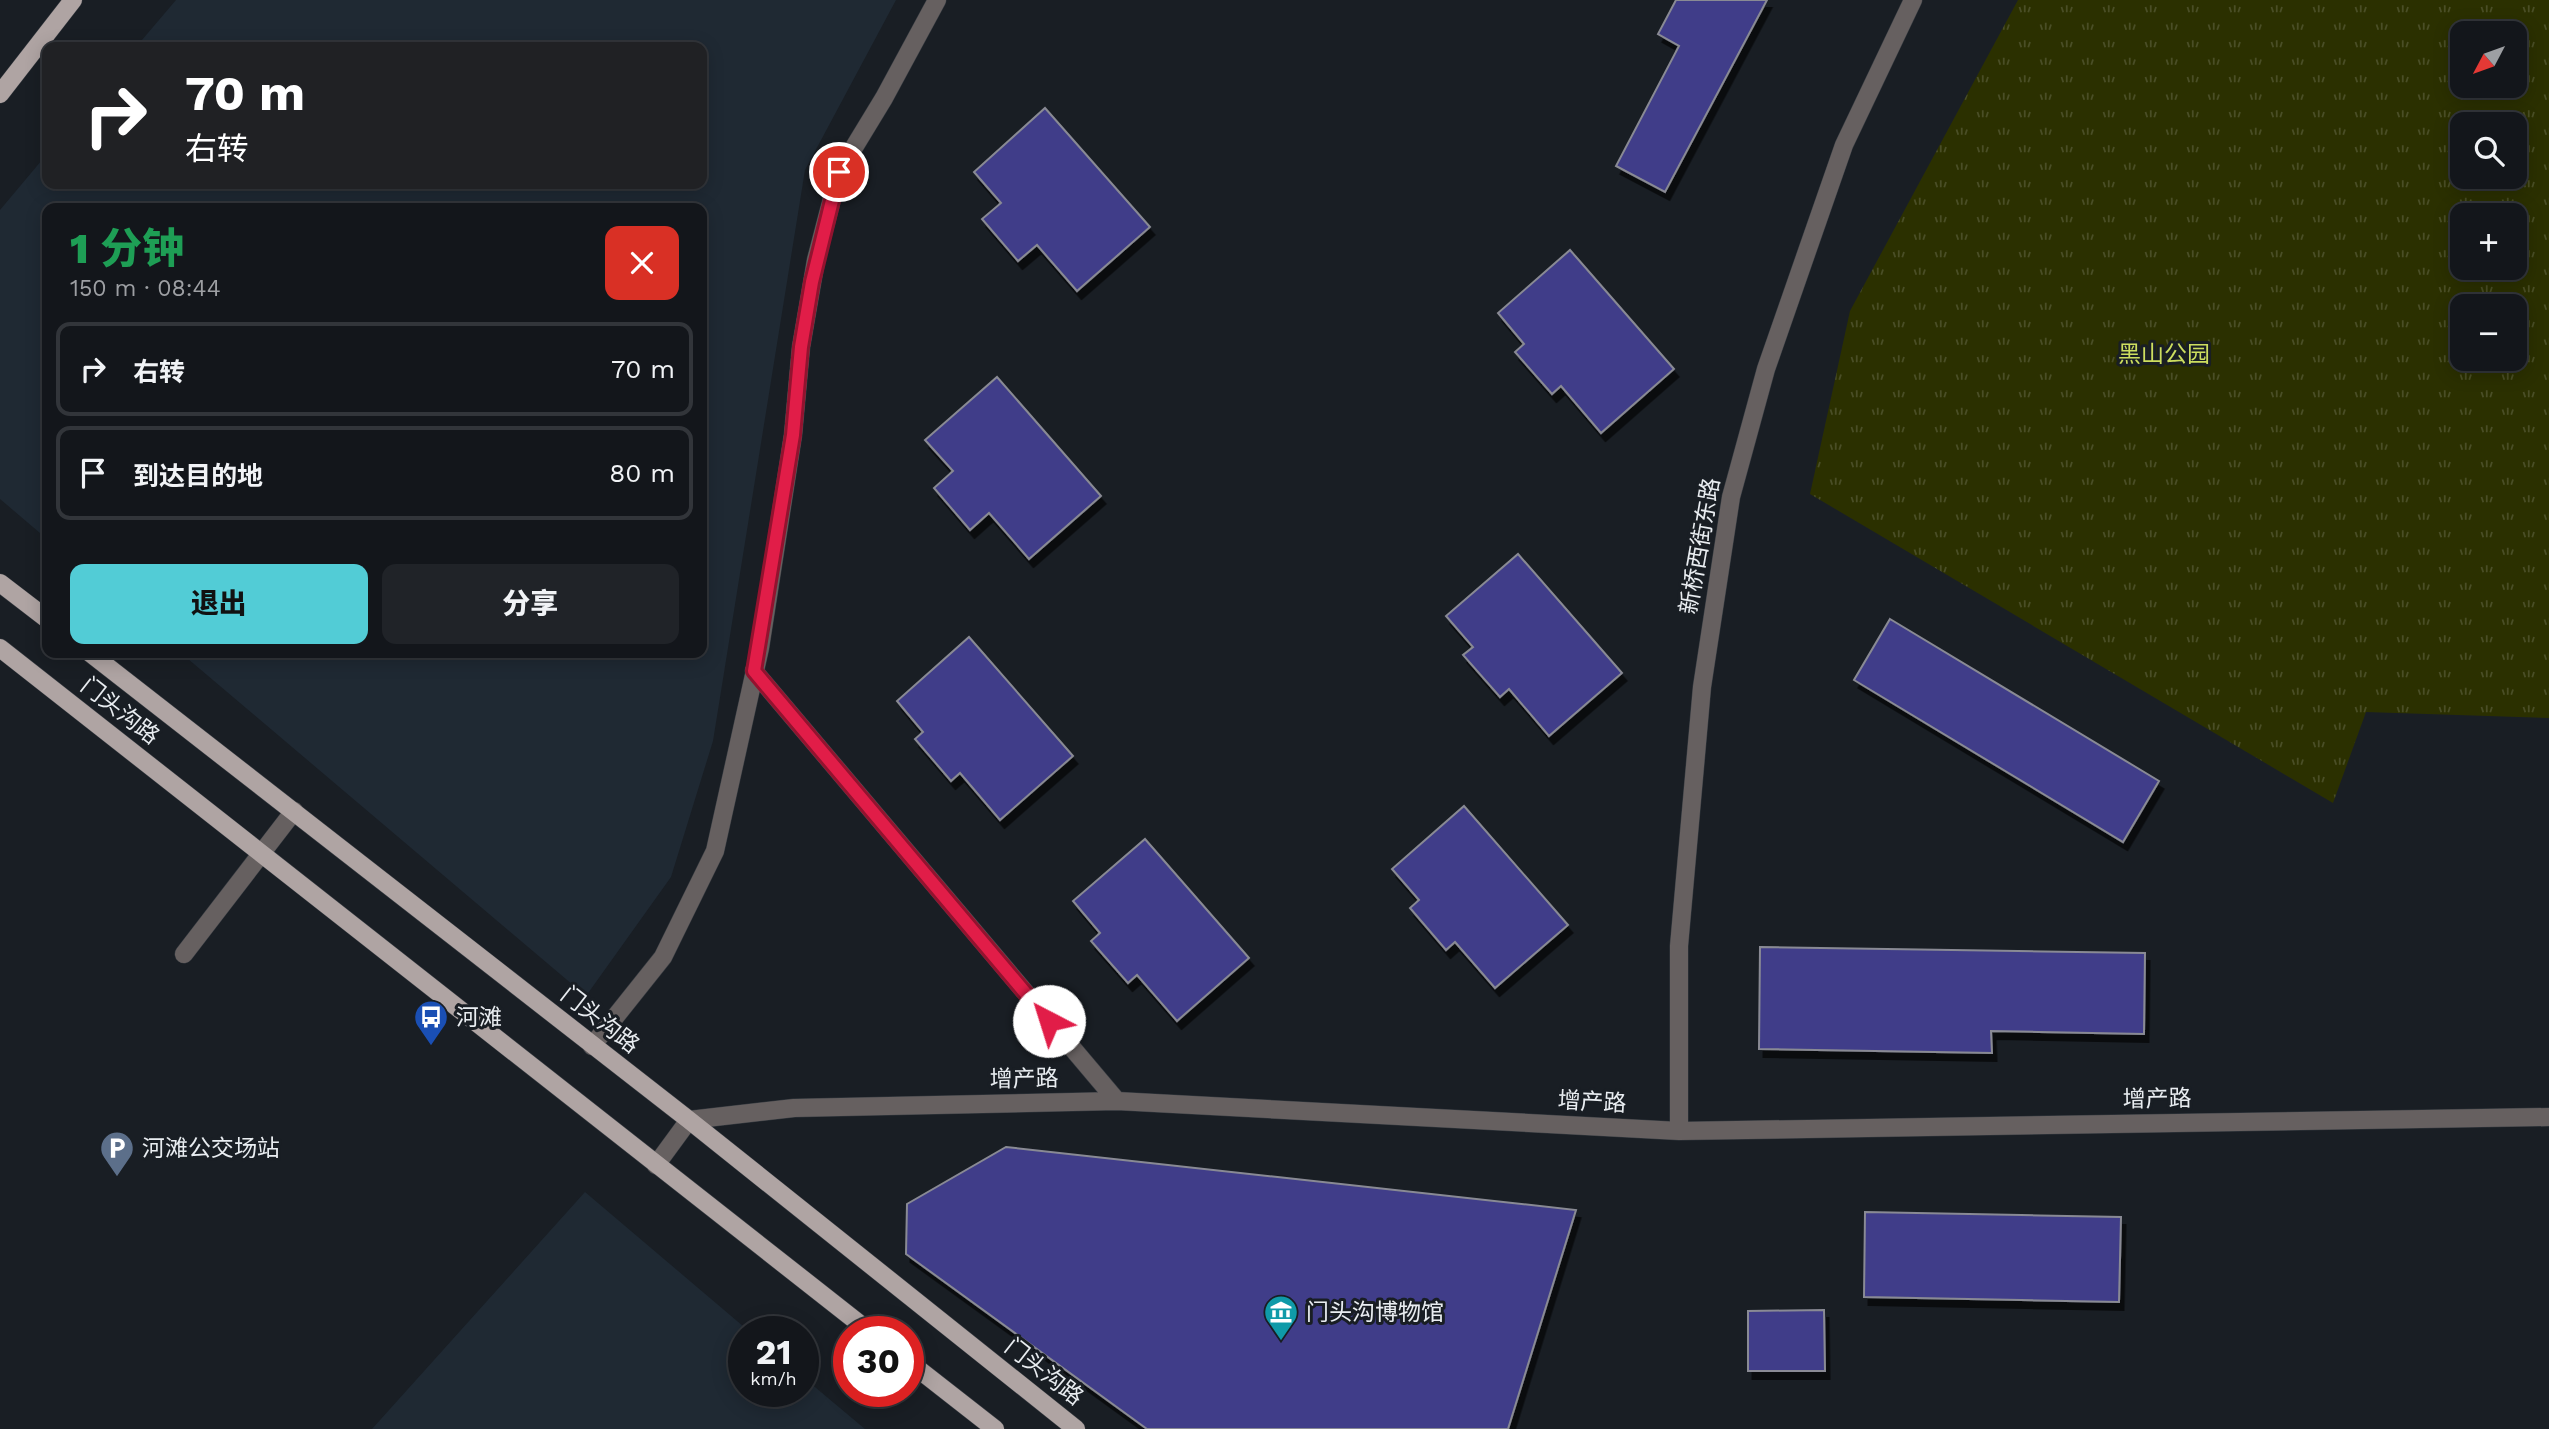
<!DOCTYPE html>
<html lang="zh">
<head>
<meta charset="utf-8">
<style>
  :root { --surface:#13161b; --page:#202328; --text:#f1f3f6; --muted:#9d9fa3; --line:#32353a; --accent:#52ccd6 }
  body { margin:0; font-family:"Work Sans","Noto Sans SC",sans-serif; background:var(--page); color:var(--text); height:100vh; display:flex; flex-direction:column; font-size:26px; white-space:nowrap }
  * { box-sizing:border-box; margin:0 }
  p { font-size:23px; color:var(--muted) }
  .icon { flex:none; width:38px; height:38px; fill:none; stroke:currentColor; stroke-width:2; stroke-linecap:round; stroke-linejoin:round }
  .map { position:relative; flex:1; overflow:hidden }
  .side { position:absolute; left:42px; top:203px; width:665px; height:455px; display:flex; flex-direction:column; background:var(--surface); border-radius:14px; box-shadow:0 4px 18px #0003,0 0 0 2px var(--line) }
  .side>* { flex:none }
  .hud { position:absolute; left:42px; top:42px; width:665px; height:147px; border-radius:14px; box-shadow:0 4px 18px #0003,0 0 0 2px var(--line); background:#202124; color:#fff; overflow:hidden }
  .needle { width:46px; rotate:229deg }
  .controls { position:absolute; left:2450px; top:21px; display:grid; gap:14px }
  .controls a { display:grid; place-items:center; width:77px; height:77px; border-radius:14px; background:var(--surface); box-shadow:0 4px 18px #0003,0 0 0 2px var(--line); font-size:35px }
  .speed { position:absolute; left:728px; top:1316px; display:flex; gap:14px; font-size:35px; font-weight:700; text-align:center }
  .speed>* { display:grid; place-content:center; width:91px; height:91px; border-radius:50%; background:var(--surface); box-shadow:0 4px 18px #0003,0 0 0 2px var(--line); line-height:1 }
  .speed small { font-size:18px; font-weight:400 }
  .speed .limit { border:10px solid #d22; background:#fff; color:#111 }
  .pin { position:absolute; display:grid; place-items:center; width:60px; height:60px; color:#fff; margin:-30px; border:4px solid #fff; border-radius:50%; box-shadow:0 2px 7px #0007 }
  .me { position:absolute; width:77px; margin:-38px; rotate:320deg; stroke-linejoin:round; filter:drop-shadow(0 0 5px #0008) }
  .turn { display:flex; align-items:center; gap:24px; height:147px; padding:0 28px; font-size:32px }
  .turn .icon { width:91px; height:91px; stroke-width:2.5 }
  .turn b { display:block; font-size:49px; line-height:60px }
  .round { display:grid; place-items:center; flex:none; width:74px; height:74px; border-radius:14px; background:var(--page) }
  .overview { display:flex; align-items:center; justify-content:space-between; height:119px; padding:0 28px }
  h1 { font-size:42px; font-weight:800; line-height:52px; color:#1e9e55 }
  .cta { display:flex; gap:14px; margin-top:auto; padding:14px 28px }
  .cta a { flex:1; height:80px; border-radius:14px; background:var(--accent); color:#111; font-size:28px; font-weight:800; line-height:80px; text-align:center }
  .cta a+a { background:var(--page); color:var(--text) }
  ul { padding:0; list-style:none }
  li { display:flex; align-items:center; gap:21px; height:94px; margin:0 14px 10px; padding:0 14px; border:4px solid var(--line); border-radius:14px }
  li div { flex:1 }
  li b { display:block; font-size:26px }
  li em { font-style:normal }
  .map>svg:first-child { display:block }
  .built { fill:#1f2933 }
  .grass { fill:url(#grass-tufts); fill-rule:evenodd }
  .building { fill:#403e89; stroke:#898a94; stroke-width:2; filter:url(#shadow) }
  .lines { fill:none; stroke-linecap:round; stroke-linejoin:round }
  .minor-casing { stroke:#363b41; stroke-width:19 }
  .major-casing { stroke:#363b41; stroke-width:19 }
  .minor { stroke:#666060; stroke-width:18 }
  .major { stroke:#afa4a3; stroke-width:18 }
  .route-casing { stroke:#92132f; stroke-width:18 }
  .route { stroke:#e11d48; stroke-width:12 }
  .labels { text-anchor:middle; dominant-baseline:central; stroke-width:6; stroke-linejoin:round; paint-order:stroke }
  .park-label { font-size:23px; fill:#cdde5f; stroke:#191e24 }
  .street-label { font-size:23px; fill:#e9edf1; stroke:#191e24 }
  .poi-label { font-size:23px; fill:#e9edf1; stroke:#191e24; text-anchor:start }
</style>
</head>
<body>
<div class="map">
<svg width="2549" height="1429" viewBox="0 0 2549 1429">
  <defs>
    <pattern id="grass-tufts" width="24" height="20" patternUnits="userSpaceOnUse" patternTransform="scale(1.75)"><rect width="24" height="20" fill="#2b3000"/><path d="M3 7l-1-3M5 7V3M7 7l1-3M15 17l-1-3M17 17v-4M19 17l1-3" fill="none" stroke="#4a4e26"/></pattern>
    <filter id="shadow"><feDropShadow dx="4.5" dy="8" stdDeviation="0" flood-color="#0009"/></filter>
  </defs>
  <rect width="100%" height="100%" fill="#191e24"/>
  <!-- built -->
  <path class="built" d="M176,0H896L805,170L713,741L671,877L586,996L181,653H702V208H47V539L0,499V210L47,154V184H702V47H136Z
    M585,1192L750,1332H744V1391H803V1377L865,1429H372Z"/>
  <!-- grass -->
  <path class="grass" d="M2018,0H2549V718L2366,712L2333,803L1810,494L1850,311ZM2462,33H2515V86H2462ZM2462,124H2515V177H2462ZM2462,215H2515V268H2462ZM2462,306H2515V359H2462Z"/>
  <!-- building -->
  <path class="building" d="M1676,0H1767L1665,192L1616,166L1679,46L1658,34Z
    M1045,108L1150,227L1077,291L1037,245L1018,261L982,219L1001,203L974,172Z
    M1570,250L1674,369L1601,433L1561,386L1552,394L1515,352L1524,344L1498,313Z
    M997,377L1101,496L1029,559L989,513L970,530L934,488L953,471L925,440Z
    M1518,554L1622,673L1549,736L1509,689L1500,697L1463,655L1473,647L1446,616Z
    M1890,619L2159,781L2123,842L1854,680Z
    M969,637L1073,756L1000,820L960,773L951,781L915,739L923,732L897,701Z
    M1464,806L1568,925L1495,988L1455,942L1446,950L1410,908L1419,900L1392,869Z
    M1145,839L1249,958L1177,1021L1137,975L1128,983L1091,941L1100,933L1073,901Z
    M1760,947L2145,953L2144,1034L1991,1031L1992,1053L1759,1049Z
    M1006,1147L1576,1210L1508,1429H1147L906,1254L907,1204Z
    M1865,1212L2121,1217L2119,1302L1864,1297Z
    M1824,1310L1825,1371H1748V1311Z"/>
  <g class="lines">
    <!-- minor casing -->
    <g class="minor-casing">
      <path id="minor" d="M754,671L1117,1101
        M184,954L294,811
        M592,1046L663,957L715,851L760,648L793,435L801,347L816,260L839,172L884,98L937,0
        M1679,1131V946L1702,687L1731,497L1766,369L1844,145L1913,0
        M656,1165L689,1120L794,1108L1117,1101L1679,1131L2549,1117"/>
    </g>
    <!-- major casing -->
    <g class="major-casing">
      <path id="major" d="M0,94L73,0
        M0,583L47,619
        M0,648L870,1332
        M90,653L689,1120L1076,1429
        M908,1361L995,1429"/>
    </g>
    <!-- minor -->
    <use href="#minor" class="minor"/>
    <!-- major -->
    <use href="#major" class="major"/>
  </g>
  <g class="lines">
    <!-- route casing -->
    <g class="route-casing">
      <path id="route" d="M839,172L812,282L801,347L793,435L754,671L1049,1021"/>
    </g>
    <!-- route -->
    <use href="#route" class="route"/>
  </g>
  <!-- icons -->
  <defs>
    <g id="bus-pin" transform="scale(1.75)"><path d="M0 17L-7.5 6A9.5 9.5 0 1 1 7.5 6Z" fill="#1a4fb4" stroke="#191e24"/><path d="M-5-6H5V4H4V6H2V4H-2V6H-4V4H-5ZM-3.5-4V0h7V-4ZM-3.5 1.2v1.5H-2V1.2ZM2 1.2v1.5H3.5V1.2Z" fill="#fff"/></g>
    <g id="parking-pin" transform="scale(1.75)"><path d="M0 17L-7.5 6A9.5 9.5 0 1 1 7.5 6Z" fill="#5c6f8a" stroke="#191e24"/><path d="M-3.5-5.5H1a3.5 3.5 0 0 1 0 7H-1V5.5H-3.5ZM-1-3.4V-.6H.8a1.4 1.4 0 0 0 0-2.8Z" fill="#fff"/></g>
    <g id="museum-pin" transform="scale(1.75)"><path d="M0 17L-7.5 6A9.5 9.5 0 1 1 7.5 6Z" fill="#0f9aa8" stroke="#191e24"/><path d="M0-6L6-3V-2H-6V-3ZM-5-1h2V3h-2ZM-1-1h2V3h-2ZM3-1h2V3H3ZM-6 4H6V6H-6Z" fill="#fff"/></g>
  </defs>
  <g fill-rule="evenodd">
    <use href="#bus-pin" x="431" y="1017"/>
    <use href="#parking-pin" x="117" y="1148"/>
    <use href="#museum-pin" x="1281" y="1312"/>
  </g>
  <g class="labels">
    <!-- park labels -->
    <g class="park-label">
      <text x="2164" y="354">黑山公园</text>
    </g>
    <!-- street labels -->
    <g class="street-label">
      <text transform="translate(1700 546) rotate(-80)">新桥西街东路</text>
      <text transform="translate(120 711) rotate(38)">门头沟路</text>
      <text transform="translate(600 1020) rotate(38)">门头沟路</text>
      <text transform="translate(1024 1079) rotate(-1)">增产路</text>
      <text transform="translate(2157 1099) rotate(-1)">增产路</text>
      <text transform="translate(1592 1102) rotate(3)">增产路</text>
      <text transform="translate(1044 1372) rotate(38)">门头沟路</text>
    </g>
    <!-- poi labels -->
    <g class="poi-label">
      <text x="456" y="1017">河滩</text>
      <text x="142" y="1148">河滩公交场站</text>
      <text x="1306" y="1312">门头沟博物馆</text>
    </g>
  </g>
</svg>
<div class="controls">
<a><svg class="needle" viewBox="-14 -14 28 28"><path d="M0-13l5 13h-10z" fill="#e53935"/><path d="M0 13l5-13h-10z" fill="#9d9fa3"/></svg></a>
<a><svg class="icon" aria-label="search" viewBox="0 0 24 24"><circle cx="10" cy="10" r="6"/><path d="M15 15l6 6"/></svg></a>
<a>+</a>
<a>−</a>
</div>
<div class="speed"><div>21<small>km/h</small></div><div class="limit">30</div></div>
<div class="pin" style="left:839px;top:172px;background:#d93025"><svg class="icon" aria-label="arrive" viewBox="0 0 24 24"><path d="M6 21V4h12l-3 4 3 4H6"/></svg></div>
<svg class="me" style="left:1049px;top:1021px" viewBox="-20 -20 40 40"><circle r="19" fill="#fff"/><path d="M0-13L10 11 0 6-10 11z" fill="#e11d48"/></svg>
<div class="hud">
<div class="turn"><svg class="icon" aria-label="right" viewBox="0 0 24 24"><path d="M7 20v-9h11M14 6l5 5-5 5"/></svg><div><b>70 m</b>右转</div></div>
</div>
<section class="side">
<div class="overview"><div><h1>1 分钟</h1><p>150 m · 08:44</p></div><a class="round" style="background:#d93025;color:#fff"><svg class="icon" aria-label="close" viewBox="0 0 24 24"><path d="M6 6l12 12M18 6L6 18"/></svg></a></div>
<ul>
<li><svg class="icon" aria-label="right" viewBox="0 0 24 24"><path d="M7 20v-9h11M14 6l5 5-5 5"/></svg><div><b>右转</b></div><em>70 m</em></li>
<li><svg class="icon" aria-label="arrive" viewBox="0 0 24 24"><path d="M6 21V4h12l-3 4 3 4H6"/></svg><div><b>到达目的地</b></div><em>80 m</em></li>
</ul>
<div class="cta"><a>退出</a><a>分享</a></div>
</section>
</div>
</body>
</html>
